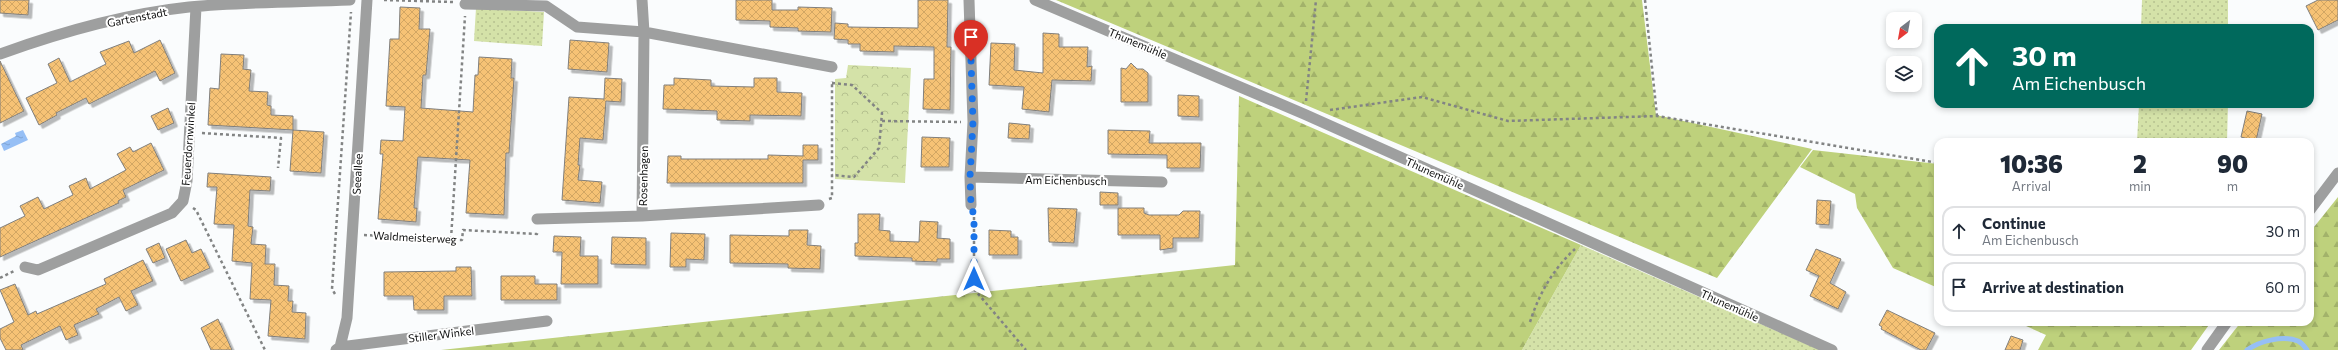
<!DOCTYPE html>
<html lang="en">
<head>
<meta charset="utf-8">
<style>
  :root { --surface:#fff; --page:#f6f6f7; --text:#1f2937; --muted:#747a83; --line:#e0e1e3 }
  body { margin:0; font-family:Commissioner,sans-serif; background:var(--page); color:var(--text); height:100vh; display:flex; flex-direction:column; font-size:15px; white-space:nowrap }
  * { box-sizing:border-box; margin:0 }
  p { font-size:13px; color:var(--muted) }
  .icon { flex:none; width:22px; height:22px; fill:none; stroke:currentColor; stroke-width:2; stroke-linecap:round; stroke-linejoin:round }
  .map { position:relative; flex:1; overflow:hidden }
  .panel { position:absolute; left:1934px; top:138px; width:380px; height:188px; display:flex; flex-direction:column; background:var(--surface); border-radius:12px; box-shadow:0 2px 6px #0003 }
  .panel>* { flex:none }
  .top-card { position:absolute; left:1934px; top:24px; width:380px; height:84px; border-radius:12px; box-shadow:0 2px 6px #0003; background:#00695c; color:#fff; overflow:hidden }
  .needle { width:26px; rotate:211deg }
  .controls { position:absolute; left:1886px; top:12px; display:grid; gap:8px }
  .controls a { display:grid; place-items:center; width:36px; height:36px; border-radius:8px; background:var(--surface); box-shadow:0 2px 6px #0003; font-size:20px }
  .pin { position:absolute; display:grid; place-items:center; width:34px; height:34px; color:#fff; margin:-41px -17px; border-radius:50% 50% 50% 0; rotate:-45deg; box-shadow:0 0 4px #0007 }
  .pin .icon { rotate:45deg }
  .me { position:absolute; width:44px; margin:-22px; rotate:0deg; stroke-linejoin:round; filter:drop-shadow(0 0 3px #0008) }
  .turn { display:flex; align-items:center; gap:14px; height:84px; padding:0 12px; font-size:18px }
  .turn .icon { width:52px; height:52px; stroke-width:2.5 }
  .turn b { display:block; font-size:28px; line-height:34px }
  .eta { display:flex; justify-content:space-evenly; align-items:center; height:68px; text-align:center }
  .eta b { font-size:24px; font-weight:800; line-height:28px }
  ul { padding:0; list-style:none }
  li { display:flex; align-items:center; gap:12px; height:50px; margin:0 8px 6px; padding:0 4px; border:2px solid var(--line); border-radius:12px }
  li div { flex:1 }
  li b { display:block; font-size:15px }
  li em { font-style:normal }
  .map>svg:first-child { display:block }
  .grass { fill:url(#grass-dots) }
  .forest { fill:url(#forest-firs) }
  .park { fill:url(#park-crowns) }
  .water { fill:url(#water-ripples) }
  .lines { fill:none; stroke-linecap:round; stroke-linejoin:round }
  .stream { stroke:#96bff5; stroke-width:5 }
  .building { fill:url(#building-cross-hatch); stroke:#807f7d; filter:url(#shadow) }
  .path { stroke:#828484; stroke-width:2.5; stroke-dasharray:3 3; stroke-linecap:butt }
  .minor { stroke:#9e9f9f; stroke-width:11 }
  .route { stroke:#1a73e8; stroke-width:7; stroke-dasharray:0 12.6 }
  .labels { text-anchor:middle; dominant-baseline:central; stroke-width:4; stroke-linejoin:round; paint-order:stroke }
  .street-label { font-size:11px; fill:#0d0e0e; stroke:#fff }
</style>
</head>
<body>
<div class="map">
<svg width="2338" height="350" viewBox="0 0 2338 350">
  <defs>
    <pattern id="grass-dots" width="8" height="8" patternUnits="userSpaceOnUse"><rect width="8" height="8" fill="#d4e2a8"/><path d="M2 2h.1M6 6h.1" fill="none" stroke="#b5c18f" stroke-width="1.8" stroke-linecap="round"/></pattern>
    <pattern id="forest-firs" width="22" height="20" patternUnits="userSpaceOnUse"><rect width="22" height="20" fill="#bed17c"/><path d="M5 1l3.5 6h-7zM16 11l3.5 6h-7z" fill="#a2b26a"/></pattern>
    <pattern id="park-crowns" width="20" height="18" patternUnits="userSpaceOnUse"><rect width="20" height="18" fill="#d4e2a8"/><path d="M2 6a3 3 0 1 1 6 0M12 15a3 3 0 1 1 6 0" fill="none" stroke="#b5c18f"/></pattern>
    <pattern id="water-ripples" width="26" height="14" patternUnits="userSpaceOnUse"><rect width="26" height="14" fill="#96bff5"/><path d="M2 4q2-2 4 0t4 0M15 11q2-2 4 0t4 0" fill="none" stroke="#80a3d1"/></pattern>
    <pattern id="building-cross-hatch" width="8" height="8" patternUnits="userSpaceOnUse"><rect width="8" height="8" fill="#f6c275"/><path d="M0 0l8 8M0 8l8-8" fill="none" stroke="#d2a664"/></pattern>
    <filter id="shadow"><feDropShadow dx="3.5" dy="3.5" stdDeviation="0" flood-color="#0004"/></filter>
  </defs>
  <rect width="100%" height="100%" fill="#fafcfd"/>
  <!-- grass -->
  <path class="grass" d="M2142,0H2228V28H2141Z
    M476,8L544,12L542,46L474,41Z
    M2139,104H2228L2227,142H2137Z
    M1581,245L1820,350H1522Z"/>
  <!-- forest -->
  <path class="forest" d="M1056,0H1642L1656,115L1812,149L1717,278Z
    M1239,96L1581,245L1522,350H441L1235,265Z
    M1813,150L1938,164V288L1893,268L1857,208L1855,194L1800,167Z
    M2338,197V350H2219L2241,322H2310V232Z
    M2017,322H2211L2191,350H2038L2046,335Z"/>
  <!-- park -->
  <path class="park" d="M848,65L911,68L905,183L835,179V79L846,78Z"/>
  <!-- water -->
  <path class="water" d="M23,130L28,140L4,151L1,144L16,136L15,133Z"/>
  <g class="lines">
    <!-- stream -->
    <path class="stream" d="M2247,350C2260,341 2283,335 2298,341C2302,343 2305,347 2307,350"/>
  </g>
  <!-- building -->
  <path class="building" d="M0,0H29L28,15L0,13Z
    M736,0H772V10H798V7L832,8L831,32L798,31V28L770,27V21L736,20Z
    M918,0H948L947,47H951L950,110L923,109L924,79H934V47L894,46V52L860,51V44H848V40L834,39L835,23L848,24V27L918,28Z
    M2318,0H2338V20L2318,30L2306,6Z
    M400,7L420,8L419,29H430L426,75H423L421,108L473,112L475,75H478L479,57L512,59L511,78H514L509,153H506L504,215L466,213L470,160L418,157L414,208H417L416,222L378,219L383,154H380L381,140L403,141L405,107L386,106L390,39H399Z
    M1043,33L1059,34V47H1088L1087,67L1092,66L1091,81L1052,80L1049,112L1022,109L1024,87L989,85L991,43L1015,44L1014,70L1043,73Z
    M160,40L175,73L160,81L155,71L89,104L86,98L56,113L57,115L39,125L26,98L57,83L48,64L59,58L70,82L106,64L100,52L129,41L134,53Z
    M570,40L609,43L607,72L568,69Z
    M221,54L244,55L243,69L251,70L249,91L268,92L267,105L271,106V115L293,116V130L208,125L210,88L219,89Z
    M0,61L24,111L0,123Z
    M1131,63L1137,69H1143L1148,73V102H1121V68L1126,69Z
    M605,78L622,79L621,102L606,101L603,140L580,138L578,165H580L578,180L602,182L600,203L562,200L569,97L604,99Z
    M674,78L711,80V86L754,87V78H777V92L802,93L801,116L750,115V121L717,120V111L663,109L664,85H674Z
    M1178,95L1199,96V117L1178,116Z
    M168,108L174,123L158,130L151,116Z
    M2247,111L2262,114L2256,141L2241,137Z
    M1009,123L1030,125L1029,139L1008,138Z
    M293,130L324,132L321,173L290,171Z
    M1108,130L1150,131L1149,143H1201L1200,168H1167V155L1108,154Z
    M922,137L950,138L949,167H921Z
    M151,143L164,170L123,190L126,197L118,201L119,203L0,257V228L25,216L20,206L38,197L44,209L73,195L69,186L86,178L90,189L126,170L117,154L130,147L133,152Z
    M803,145H818V160H803V183H667L668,156H681V159H768V155L803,156Z
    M208,173L271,177L270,191L250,190L248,226L253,227L251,244L266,245L265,264H275L274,285L289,286L288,301H293L292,312L306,313L305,339L268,336L271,300L250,299L252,263L232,261L234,225L214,224L217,187H207Z
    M1100,192L1118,193V205H1100Z
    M1817,200L1831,201L1829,225L1816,224Z
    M1048,208L1077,209L1074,243L1049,242Z
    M1118,208H1144V213L1149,215H1179L1183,211H1200L1199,238H1173V248L1160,250V235H1118Z
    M858,214H880L879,230L890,231V241L919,242L920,221L938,222L937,238L950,239V259H937V262L912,261V258L855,256V243H858Z
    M789,230H808L807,245L821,246L820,269L788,268V264L730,263V235L789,236Z
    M989,230L1011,231V237H1018V255H989Z
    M671,233L705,234L704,260L686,259V267H670Z
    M554,236L581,237L580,256H598V284H561L562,252H553Z
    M612,237L646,238V265L611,264Z
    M186,240L192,253L201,249L210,268L181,281L166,249Z
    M159,243L165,258L153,263L146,249Z
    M1816,249L1841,259L1830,283L1846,292L1838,309L1810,296L1819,276L1806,270Z
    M143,260L153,281L131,291L138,305L126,311L119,297L96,309L99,314L74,325L78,335L66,340L60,326L21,345L23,350H6L0,338V329L14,322L0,290L15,284L28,315L36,311L37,314L106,284L104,279Z
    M456,267H471L472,296H444V310H414L413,296H384V272L456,271Z
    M501,276H535V284H557V300H501Z
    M1887,310L1935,333L1926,350H1921L1881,329L1882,327L1879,325Z
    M218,319L232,350H211L201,328Z
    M2011,336L2023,340L2020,350H2005Z"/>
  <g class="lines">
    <!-- path -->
    <path class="path" d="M384,0L453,2
      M1645,0L1657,116
      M832,83L852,85L882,113L879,148L854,177L832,175
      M1306,101L1316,0
      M1330,110L1422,97L1508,121L1657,116L1938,163
      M882,121L961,122
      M202,133L281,138L278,168
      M829,199L832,198V81
      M193,208L196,210L265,350
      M974,217V289L1026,350
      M364,235L462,240L463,230L537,234V232
      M451,239L465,16
      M0,278L14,271
      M335,294L332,289L351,12
      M1530,322C1539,294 1553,269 1575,249"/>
    <!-- minor -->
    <path class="minor" d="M642,0L644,32L642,216
      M969,0L973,122L970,177L971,205
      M1035,0L1304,114L1832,350
      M465,4L546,6L577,27L644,32L832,67
      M0,54C61,32 124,14 189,7C242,2 296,2 350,0
      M970,177L1162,182
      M2310,210L2338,173
      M537,219L642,216L819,205
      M25,267L38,270L172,213L183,201L187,181L196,7
      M340,347L347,318L367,0
      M336,350L340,347L547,321
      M2207,350L2227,322"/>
  </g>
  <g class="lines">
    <!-- route -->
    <path class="route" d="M971,61L973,122L970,177L971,205L974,216V279"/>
  </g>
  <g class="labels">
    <!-- street labels -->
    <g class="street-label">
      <text transform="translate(137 17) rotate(-11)">Gartenstadt</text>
      <text transform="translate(1138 43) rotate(23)">Thunemühle</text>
      <text transform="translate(188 144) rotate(-86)">Feuerdornwinkel</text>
      <text transform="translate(1435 173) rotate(24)">Thunemühle</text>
      <text transform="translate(357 174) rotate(-87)">Seeallee</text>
      <text transform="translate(643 176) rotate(-89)">Rosenhagen</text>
      <text transform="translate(1066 180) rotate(1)">Am Eichenbusch</text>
      <text transform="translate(415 237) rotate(3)">Waldmeisterweg</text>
      <text transform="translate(1730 305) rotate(24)">Thunemühle</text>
      <text transform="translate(441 334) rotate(-7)">Stiller Winkel</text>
    </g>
  </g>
</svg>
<div class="controls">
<a><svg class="needle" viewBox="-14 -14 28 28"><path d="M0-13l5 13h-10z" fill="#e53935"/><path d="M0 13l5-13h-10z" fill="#747a83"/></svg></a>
<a><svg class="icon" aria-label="layers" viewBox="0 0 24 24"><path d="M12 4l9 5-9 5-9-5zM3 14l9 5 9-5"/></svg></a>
</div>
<div class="pin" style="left:971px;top:61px;background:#d93025"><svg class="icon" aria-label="arrive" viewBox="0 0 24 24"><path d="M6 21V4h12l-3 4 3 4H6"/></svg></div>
<svg class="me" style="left:974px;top:279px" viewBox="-20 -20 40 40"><path d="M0-17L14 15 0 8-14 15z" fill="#1a73e8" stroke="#fff" stroke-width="4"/></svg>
<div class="top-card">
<div class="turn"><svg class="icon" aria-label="ahead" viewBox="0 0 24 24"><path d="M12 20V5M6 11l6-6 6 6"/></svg><div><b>30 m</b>Am Eichenbusch</div></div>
</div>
<section class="panel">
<div class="eta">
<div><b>10:36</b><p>Arrival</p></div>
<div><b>2</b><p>min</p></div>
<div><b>90</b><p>m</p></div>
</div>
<ul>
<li><svg class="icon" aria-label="ahead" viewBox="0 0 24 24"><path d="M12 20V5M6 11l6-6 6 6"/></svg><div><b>Continue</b><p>Am Eichenbusch</p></div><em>30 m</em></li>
<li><svg class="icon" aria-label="arrive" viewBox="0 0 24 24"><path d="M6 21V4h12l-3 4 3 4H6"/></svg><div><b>Arrive at destination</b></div><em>60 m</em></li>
</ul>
</section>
</div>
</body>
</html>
